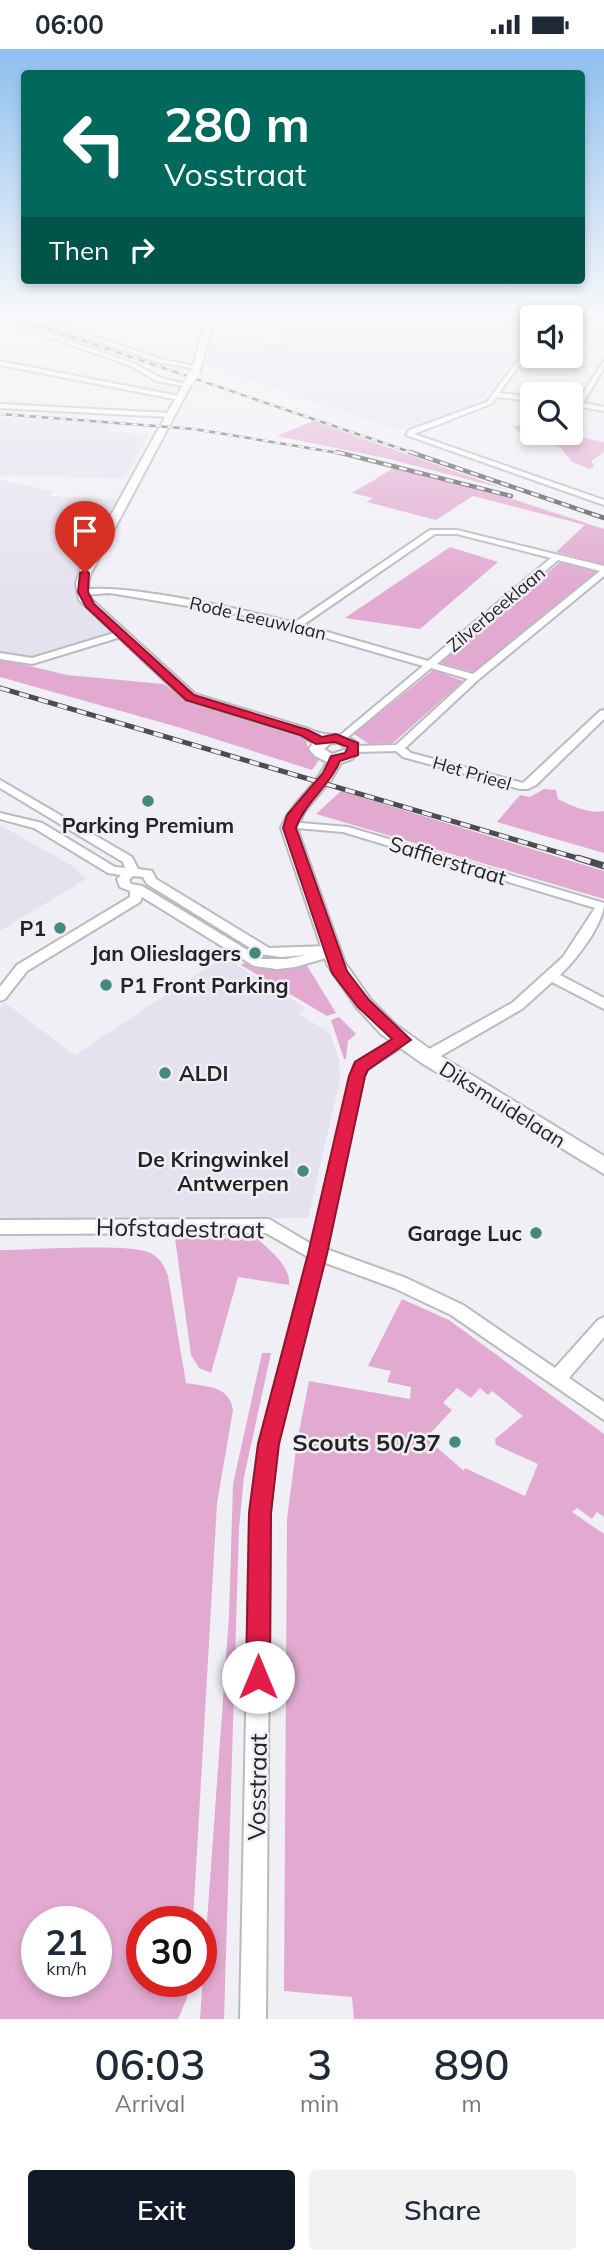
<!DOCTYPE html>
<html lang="en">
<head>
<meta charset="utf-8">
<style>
  :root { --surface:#fff; --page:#f2f2f3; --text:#1f2937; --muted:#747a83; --accent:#111827 }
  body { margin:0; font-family:Mulish,sans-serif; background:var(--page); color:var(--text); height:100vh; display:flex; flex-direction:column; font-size:26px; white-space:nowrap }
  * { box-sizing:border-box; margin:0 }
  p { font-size:23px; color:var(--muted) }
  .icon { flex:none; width:38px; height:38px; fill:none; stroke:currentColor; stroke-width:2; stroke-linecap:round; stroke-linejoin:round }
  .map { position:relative; height:1970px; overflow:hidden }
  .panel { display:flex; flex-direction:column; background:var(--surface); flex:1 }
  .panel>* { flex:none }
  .top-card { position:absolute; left:21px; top:21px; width:564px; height:214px; border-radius:7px; box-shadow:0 4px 10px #0003; background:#00695c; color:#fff; overflow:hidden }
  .buttons { position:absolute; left:520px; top:256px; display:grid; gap:14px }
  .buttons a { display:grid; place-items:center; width:63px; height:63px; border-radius:7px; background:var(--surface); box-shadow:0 4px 10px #0003; font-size:35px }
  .speed { position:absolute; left:21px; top:1857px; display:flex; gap:14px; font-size:35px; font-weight:700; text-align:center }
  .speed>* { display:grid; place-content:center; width:91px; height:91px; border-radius:50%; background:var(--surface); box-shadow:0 4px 10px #0003; line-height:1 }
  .speed small { font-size:18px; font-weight:400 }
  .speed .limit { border:10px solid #d22; background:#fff; color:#111 }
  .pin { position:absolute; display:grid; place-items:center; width:60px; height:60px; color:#fff; margin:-72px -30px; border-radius:50% 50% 50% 0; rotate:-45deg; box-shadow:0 0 7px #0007 }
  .pin .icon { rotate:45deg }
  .me { position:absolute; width:77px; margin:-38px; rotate:0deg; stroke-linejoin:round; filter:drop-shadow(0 0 5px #0008) }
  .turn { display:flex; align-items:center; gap:24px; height:147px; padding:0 28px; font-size:32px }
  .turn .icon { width:91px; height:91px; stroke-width:2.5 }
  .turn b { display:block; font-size:49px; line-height:60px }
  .then { display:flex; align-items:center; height:66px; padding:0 28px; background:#0003; gap:14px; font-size:26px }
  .eta { display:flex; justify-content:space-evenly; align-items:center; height:119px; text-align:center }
  .eta b { font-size:42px; font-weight:600; line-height:49px }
  .cta { display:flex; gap:14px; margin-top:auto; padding:14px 28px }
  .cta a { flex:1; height:80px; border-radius:7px; background:var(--accent); color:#fff; font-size:28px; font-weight:600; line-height:80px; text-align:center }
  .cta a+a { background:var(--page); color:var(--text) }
  .status { display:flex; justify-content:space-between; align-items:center; height:49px; padding:0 35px; background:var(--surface); direction:ltr }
  .status svg { height:19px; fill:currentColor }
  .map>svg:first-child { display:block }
  .built { fill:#e4e2ef }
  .green { fill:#e2aad1; fill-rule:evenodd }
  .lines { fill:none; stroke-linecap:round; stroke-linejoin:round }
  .minor-casing { stroke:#bbbabf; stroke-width:4 }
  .tertiary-casing { stroke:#bbbabf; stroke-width:4 }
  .minor { fill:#fff; fill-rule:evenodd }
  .tertiary { fill:#fff; fill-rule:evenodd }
  .rail-far3-casing { stroke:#4d4d50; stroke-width:2.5 }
  .rail-far2-casing { stroke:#4d4d50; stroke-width:4.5 }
  .rail-far1-casing { stroke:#4d4d50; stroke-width:5 }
  .rail-casing { stroke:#4d4d50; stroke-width:7 }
  .rail-far3 { stroke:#f0eff5; stroke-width:2; stroke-dasharray:6; stroke-linecap:butt }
  .rail-far2 { stroke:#f0eff5; stroke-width:2.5; stroke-dasharray:8; stroke-linecap:butt }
  .rail-far1 { stroke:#f0eff5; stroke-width:3.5; stroke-dasharray:10; stroke-linecap:butt }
  .rail { stroke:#f0eff5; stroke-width:4.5; stroke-dasharray:13; stroke-linecap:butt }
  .tertiary-bridge-casing { stroke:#bbbabf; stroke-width:10; stroke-linecap:butt }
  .tertiary-bridge { stroke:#fff; stroke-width:9 }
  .route { fill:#e11d48; stroke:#92132f; stroke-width:2 }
  .poi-dot { fill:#45897e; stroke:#f0eff5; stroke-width:2.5 }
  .labels { text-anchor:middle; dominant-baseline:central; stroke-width:5; stroke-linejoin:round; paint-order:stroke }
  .far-street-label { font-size:18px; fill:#232325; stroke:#f0eff5 }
  .poi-label { font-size:21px; font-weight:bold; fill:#232325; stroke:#f0eff5; text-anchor:end }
  .street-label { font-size:21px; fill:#232325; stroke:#f0eff5 }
  .near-street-label { font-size:24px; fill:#232325; stroke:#f0eff5 }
  .near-poi-label { font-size:24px; font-weight:bold; fill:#232325; stroke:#f0eff5; text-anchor:end }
</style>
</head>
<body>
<div class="status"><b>06:00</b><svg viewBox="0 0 49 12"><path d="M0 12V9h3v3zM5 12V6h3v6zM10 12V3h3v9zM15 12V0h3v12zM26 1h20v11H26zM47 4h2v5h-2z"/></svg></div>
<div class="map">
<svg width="604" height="1970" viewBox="0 0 604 1970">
  <rect width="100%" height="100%" fill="#f0eff5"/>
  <!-- built -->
  <path class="built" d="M285,266H547L532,268V285L479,354L399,381L206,316L212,292L283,296Z
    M558,266L577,267L604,273V292L571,288L570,268Z
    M0,368L113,375L108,383L149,386L125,430L0,426Z
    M0,431L53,442L50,447L117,450L74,535L82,558L112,584L29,609L0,603Z
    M0,776L74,818L86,830L0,882Z
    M223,908L306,959L299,965L330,984L339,1011L340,1030L308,1169H0V959L4,953L75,1006Z"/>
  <!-- green -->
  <path class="green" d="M313,372L505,440L385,409L277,387Z
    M521,376L532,378V383H558L604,393V403L591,412L594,417L590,420L572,413L560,398L530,389L512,378Z
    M394,419L494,444L604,480V516L556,503L585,476L473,447L436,471L367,453L373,449L352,444Z
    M450,498L498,513L420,580L345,569Z
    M560,513L597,522L474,623L441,614Z
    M0,610L67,626L163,635L192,655L305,690L311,706L319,711L312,721L181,679L0,628Z
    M433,621L463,632L393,694L369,695L354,685Z
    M544,740L556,741L558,750C572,757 588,765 604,762V804L497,773L520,746L530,748Z
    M341,742L604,822V850L316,765Z
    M244,914L270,919L306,915L336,964L327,967L241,916Z
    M339,968L356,985L348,992L346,1010H344L331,971Z
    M175,1189L258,1190C270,1202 291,1217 289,1236L238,1228L211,1324L199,1319L191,1306Z
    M0,1201C29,1201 126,1194 148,1203C160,1208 164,1216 168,1227L186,1334C207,1338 229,1336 233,1361L217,1454L193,1872H142V1932H189L187,1949L178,1970H0ZM37,1872H96V1932H37Z
    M402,1250L449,1271L604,1385V1468L597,1463L592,1470L577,1459L572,1463L604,1485V1970H354L352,1948L284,1942L287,1470L297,1393L309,1332L410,1350L411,1338L387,1333L391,1322L368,1317ZM457,1339L471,1349L480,1339L488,1346L492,1342L523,1367L495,1390L496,1396L538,1415L525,1447L465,1419L464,1422L426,1389L452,1361L443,1354Z
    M262,1304H271L244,1428L239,1479L224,1970H200L229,1567L233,1435Z"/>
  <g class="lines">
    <!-- minor casing -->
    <g class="minor-casing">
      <path id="minor" d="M44,266H51L44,271L164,311L201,318L198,320L161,314L37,272V270Z
        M549,266H555L547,268Z
        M0,267L135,315L161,329L190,336L187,338L157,332L131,317L0,271Z
        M532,292V298L499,344L532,348V352L497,348L491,355L414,385L604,451V456L406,386L409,381L487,353Z
        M0,312L179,347L182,349L179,351L0,316Z
        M604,312V319L583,354L604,358V362L570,356V352L577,353Z
        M0,355L169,364L172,366L169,368L0,359Z
        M430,481H457L604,517V527L478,631L405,699L411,704L523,734L600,662L604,661V670L536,736L528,740H520L403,708L396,702L355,703L350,700L355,697L396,696L468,630L431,619L342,693L337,690L338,688L423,617L254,568L110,544L83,546L79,543C102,529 261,564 294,574ZM435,485H457L551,509L428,612L303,576ZM558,511L600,522L473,625L437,615Z
        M121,582L124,583V587L32,615L0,610V604L32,609Z
        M0,731L132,808L138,820L152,822L156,830L269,899L330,897L337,901L326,909L295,918L277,920L254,917L142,848L140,853L27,922L5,950L0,952V938L17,916L130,848V842L120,838L117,830L121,826L108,824L34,779L0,770V764L42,774L115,818L125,819L123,813L0,739ZM133,827L143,828L147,835L260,905L281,908L306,906L286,910H262L142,837L131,835L129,831Z
        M289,773L348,778L604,854C604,875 576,911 560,926L604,949V960L552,933L522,960L432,1012H422L420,1008L422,1004L512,954L563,908L595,859L343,783L285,778L283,776Z
        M403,986L408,988L410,991L408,994L367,1020L364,1027L326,1200L406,1229L463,1256L555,1319L598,1271L604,1268V1288L569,1329L604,1353V1371L451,1266L394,1239L323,1213L277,1395L270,1464L266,1970H240L250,1464L259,1395L308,1208L266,1184L0,1185V1171L269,1170L311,1195L354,1017L356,1013Z"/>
    </g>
    <!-- tertiary casing -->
    <g class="tertiary-casing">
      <path id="tertiary" d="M208,266H216L199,324L195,327L191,324Z
        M189,329L193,332L91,524L88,535L91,550L195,645L309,680C328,691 348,679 362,700L352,710L341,714L331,731L305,762L297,779L345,914L371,951L395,975L434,1003L604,1107V1125L420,1013L381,985L357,959L327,915L281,779C291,753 316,738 327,713L315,707L309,700L313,694L299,686L185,651L79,551L76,535L79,524L185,332ZM331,694H339L347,700L332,705L324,700Z"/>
    </g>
    <!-- minor -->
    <use href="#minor" class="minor"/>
    <!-- tertiary -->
    <use href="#tertiary" class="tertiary"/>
    <!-- rail-far3 casing -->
    <g class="rail-far3-casing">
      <path id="rail-far3" d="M8,266L416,405
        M0,365L194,380L345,405"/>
    </g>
    <!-- rail-far2 casing -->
    <g class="rail-far2-casing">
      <path id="rail-far2" d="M337,403L511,447
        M410,403L604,469"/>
    </g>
    <!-- rail-far1 casing -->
    <g class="rail-far1-casing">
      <path id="rail-far1" d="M0,639L584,811"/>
    </g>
    <!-- rail casing -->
    <g class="rail-casing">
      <path id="rail" d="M578,809L604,817"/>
    </g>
    <!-- rail-far3 -->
    <use href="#rail-far3" class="rail-far3"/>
    <!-- rail-far2 -->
    <use href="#rail-far2" class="rail-far2"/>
    <!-- rail-far1 -->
    <use href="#rail-far1" class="rail-far1"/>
    <!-- rail -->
    <use href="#rail" class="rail"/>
    <!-- tertiary-bridge casing -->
    <g class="tertiary-bridge-casing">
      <path id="tertiary-bridge" d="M189,332L195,324"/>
    </g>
    <!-- tertiary-bridge -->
    <use href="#tertiary-bridge" class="tertiary-bridge"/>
  </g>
  <!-- sky -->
  <linearGradient id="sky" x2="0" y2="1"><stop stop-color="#8ebfee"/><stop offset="0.49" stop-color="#f8f8fa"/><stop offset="1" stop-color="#f8f8fa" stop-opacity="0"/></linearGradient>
  <rect width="604" height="542" fill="url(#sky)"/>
  <!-- route -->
  <path class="route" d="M85,521L89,524L88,543L94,555L194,646L308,681L322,688L336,685L358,694V706L340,712C330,737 305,753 296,779L347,922L369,951L411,991L368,1021L365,1027L327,1205L279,1395L271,1464L270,1628L267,1636L258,1640L249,1636L246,1628L249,1464L258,1395L308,1205L349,1027L355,1013L392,990L358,958L332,924L283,779L287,766L323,724L331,707L345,704L348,698L335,693L316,695L300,686L186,651L86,558L78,543L80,524Z"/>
  <!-- markers -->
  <g class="poi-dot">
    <circle cx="148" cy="752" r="7"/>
    <circle cx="60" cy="879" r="7"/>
    <circle cx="255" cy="904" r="7"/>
    <circle cx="106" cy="936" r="7"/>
    <circle cx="165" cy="1024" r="7"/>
    <circle cx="303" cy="1122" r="7"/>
    <circle cx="536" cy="1184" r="7"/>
    <circle cx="455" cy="1393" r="7"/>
  </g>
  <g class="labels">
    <!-- far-street labels -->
    <g class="far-street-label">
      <text transform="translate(496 560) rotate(-40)">Zilverbeeklaan</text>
      <text transform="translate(258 569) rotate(13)">Rode Leeuwlaan</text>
      <text transform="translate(472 724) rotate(16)">Het Prieel</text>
    </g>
    <!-- poi labels -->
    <g class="poi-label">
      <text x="148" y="776" text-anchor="middle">Parking Premium</text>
      <text x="46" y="879">P1</text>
      <text x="241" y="904">Jan Olieslagers</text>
      <text x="120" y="936" text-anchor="start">P1 Front Parking</text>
      <text x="179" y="1024" text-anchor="start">ALDI</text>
      <text x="289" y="1110">De Kringwinkel<tspan x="289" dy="24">Antwerpen</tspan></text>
      <text x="522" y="1184">Garage Luc</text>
    </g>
    <!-- street labels -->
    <g class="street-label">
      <text transform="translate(448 811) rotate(17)">Saffierstraat</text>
      <text transform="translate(503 1055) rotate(32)">Diksmuidelaan</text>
    </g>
    <!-- near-street labels -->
    <g class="near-street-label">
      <text transform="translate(180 1179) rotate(1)">Hofstadestraat</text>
      <text transform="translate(257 1738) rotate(-89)">Vosstraat</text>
    </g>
    <!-- near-poi labels -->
    <g class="near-poi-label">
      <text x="441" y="1393">Scouts 50/37</text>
    </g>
  </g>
</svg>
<div class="buttons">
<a><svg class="icon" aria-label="sound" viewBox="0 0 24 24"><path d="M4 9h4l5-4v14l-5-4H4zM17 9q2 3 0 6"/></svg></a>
<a><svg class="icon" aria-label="search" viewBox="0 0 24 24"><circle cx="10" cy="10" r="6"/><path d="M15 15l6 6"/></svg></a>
</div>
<div class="speed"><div>21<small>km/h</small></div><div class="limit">30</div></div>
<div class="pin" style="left:85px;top:524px;background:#d93025"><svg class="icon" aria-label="arrive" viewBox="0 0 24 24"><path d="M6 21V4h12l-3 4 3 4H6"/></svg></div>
<svg class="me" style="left:258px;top:1628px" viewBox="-20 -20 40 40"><circle r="19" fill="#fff"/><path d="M0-13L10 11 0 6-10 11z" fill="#e11d48"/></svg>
<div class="top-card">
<div class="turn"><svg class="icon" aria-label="left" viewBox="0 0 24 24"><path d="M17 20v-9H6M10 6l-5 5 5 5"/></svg><div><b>280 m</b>Vosstraat</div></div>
<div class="then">Then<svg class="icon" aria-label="right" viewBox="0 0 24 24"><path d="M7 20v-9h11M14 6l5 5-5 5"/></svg></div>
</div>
</div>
<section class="panel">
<div class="eta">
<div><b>06:03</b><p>Arrival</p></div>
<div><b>3</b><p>min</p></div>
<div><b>890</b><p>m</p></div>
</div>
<div class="cta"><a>Exit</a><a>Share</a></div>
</section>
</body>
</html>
